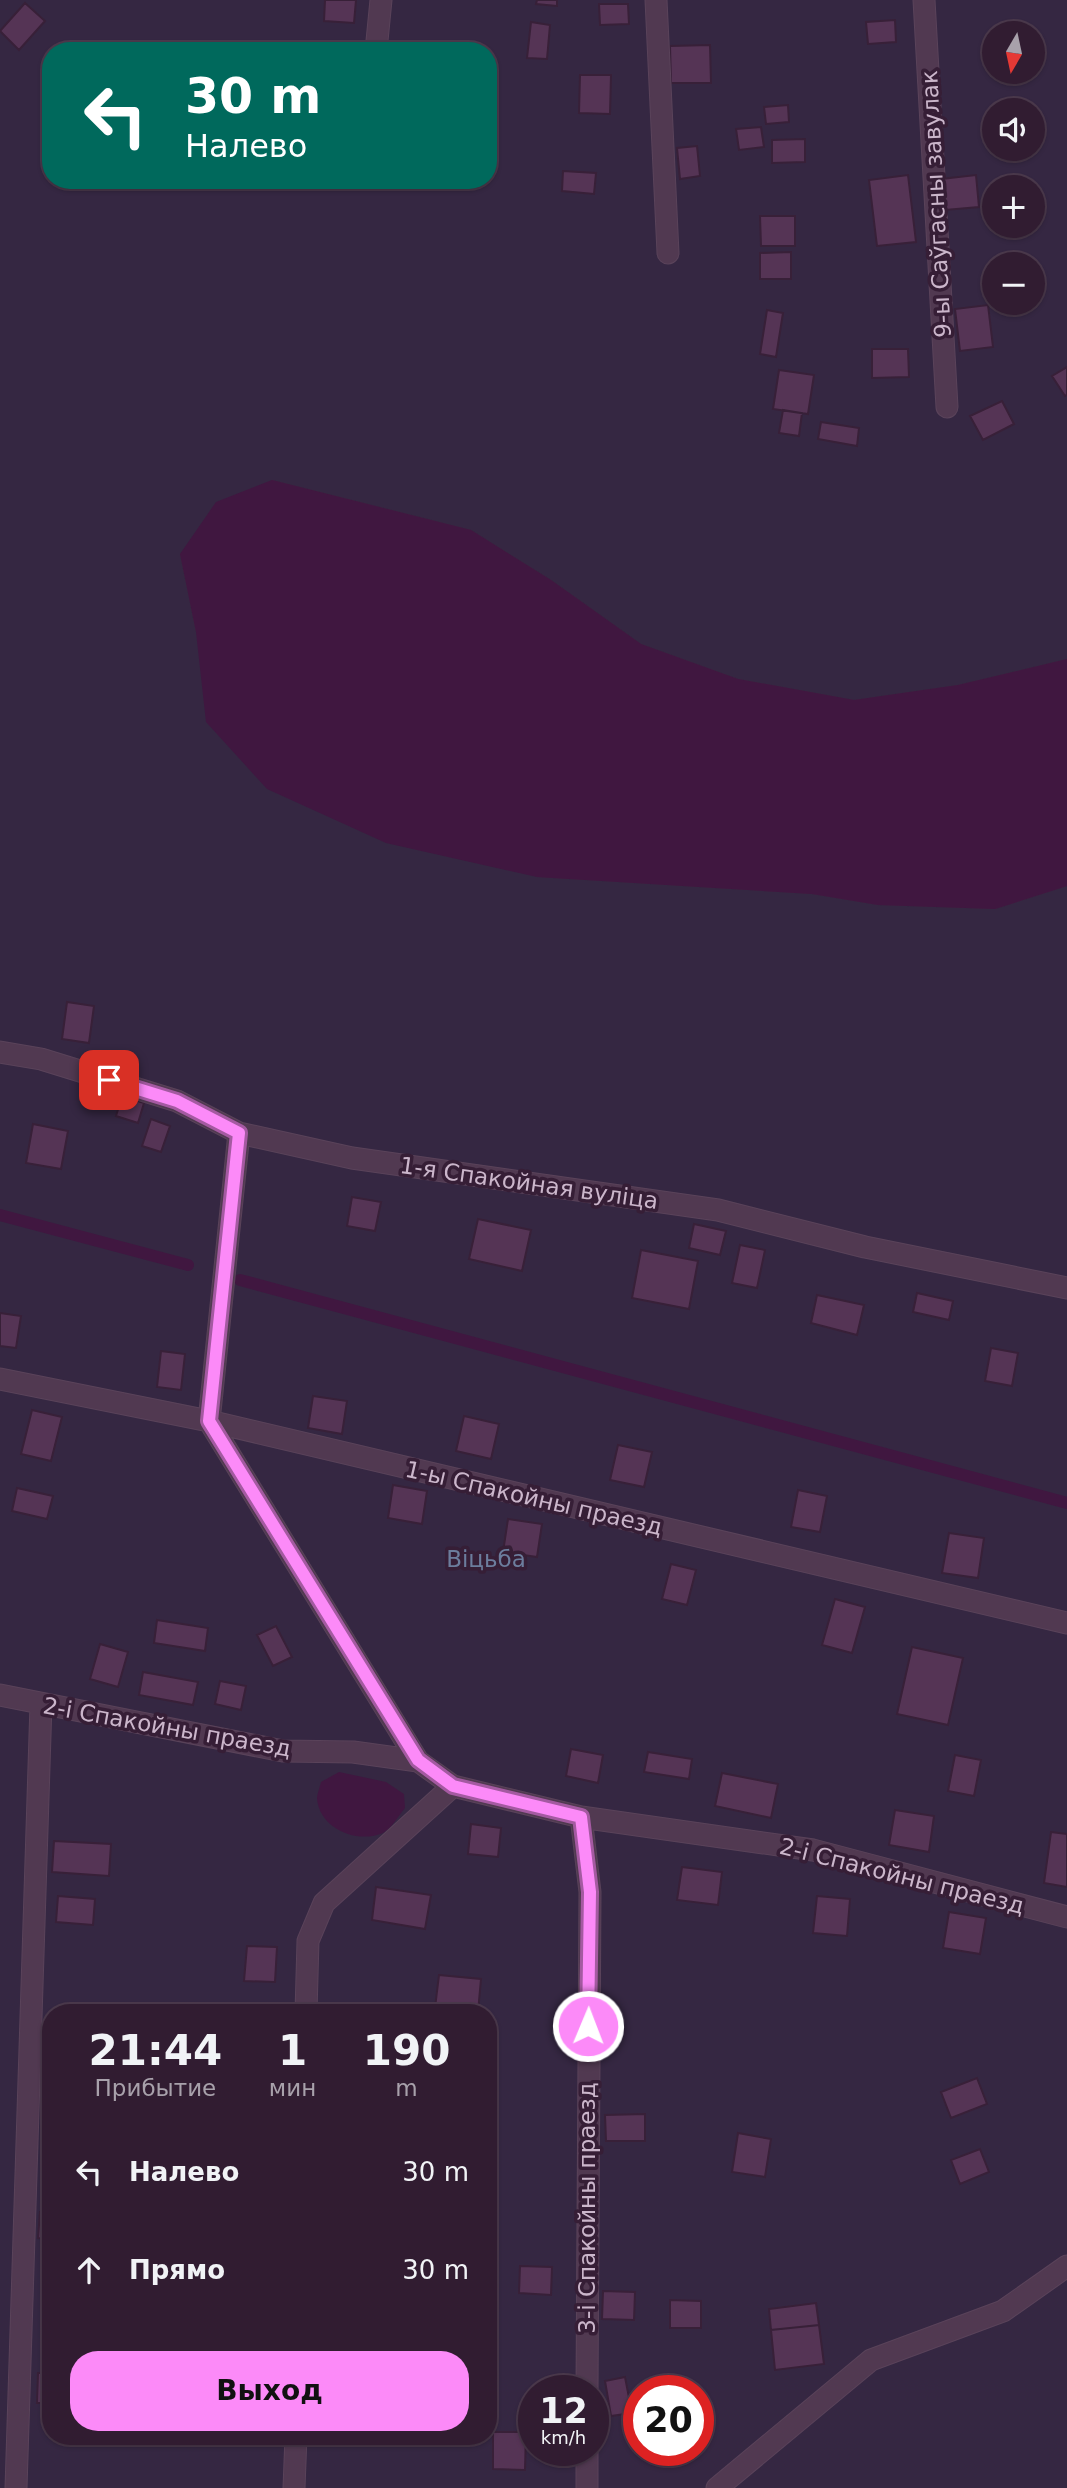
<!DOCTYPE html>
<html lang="ru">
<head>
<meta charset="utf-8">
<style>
  :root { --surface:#311c31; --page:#392539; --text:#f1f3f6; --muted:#a8a1ab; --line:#4c3a4d; --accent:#fc8af8 }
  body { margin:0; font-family:"DejaVu Sans",sans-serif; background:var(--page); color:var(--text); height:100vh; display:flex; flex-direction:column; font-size:26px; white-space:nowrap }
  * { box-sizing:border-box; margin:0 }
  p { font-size:23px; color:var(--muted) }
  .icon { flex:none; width:38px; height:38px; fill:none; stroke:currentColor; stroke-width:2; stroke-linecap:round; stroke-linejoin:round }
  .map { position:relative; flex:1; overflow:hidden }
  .side { position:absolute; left:42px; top:2004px; width:455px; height:441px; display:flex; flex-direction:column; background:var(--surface); border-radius:28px; box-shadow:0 2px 5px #0004,0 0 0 2px var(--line) }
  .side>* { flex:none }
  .guide { position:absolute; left:42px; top:42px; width:455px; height:147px; border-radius:28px; box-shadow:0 2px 5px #0004,0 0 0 2px var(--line); background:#00695c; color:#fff; overflow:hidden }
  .needle { width:46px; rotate:189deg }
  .fabs { position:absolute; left:982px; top:21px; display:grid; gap:14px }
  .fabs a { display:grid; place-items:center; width:63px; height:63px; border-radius:50%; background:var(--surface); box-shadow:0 2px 5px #0004,0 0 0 2px var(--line); font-size:35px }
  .speed { position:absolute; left:518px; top:2375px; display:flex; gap:14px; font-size:35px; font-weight:700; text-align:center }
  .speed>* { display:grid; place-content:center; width:91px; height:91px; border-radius:50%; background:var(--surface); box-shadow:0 2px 5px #0004,0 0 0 2px var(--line); line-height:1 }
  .speed small { font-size:18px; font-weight:400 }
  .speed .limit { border:10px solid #d22; background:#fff; color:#111 }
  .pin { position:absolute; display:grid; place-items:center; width:60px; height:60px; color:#fff; margin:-30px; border-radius:14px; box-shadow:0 4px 10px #0006 }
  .me { position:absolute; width:77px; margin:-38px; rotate:1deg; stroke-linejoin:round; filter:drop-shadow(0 0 5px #0008) }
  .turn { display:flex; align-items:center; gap:24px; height:147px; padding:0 28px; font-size:32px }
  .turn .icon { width:91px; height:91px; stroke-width:2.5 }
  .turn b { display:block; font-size:49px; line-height:60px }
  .eta { display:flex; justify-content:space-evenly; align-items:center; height:119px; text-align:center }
  .eta b { font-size:42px; font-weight:700; line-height:49px }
  .cta { display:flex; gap:14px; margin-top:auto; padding:14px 28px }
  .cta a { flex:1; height:80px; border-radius:28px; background:var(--accent); color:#111; font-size:28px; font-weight:700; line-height:80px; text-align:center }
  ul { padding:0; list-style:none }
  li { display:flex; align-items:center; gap:21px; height:98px; padding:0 28px }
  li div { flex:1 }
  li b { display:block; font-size:26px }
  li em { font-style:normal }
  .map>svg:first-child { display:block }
  .green { fill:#352742; fill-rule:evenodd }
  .water { fill:#401740 }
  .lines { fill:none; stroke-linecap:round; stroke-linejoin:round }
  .stream { stroke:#401740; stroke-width:12 }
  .building { fill:#553455; stroke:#382038; stroke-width:2 }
  .lane-casing { stroke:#5a435a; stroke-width:23 }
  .lane { stroke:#513951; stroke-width:21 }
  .route-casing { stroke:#a45aa1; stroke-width:18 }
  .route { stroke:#fc8af8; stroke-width:12 }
  .labels { text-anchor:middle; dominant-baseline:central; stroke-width:7; stroke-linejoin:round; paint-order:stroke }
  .street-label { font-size:23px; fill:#cbb6cb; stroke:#361e36 }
  .park-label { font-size:23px; fill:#6c7d9d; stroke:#361e36 }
</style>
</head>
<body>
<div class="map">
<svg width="1067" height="2488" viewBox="0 0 1067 2488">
  <rect width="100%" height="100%" fill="#412541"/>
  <!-- green -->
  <path class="green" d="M0,0H1067V659L958,685L854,700L738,679L641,644L551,580L471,530L272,480L180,554L196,632L537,877L812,894L878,905L995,909L1067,886V2488H0ZM994,33H1032V72H994ZM51,51H488V180H51ZM994,110H1032V149H994ZM994,187H1032V226H994ZM994,264H1032V303H994ZM51,2012H488V2436H51ZM534,2390H593V2450H534ZM639,2390H698V2450H639Z"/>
  <!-- water -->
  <path class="water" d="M272,480L471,530L551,580L641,644L738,679L854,700L958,685L1067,659V886L995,909L878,905L812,894L537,877L386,843L267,789L206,722L196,632L180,554L216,502Z
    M339,1772L386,1782L404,1794L405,1808C399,1815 391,1829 383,1833C357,1844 320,1829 317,1799C317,1794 320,1787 321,1782Z"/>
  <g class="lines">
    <!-- stream -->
    <path class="stream" d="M0,1215L188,1265
      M240,1280L1067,1503"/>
  </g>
  <!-- building -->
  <path class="building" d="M325,0H356L354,23L324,21Z
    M537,0H557V6L536,4Z
    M25,3L45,21L19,50L0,31Z
    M599,4H628L629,24L600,25Z
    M895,20L896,42L868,44L866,22Z
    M531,22L550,25L547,59L527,58Z
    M710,45L711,83H671L670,46Z
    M580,75H611L610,114L579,113Z
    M788,105L789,122L766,124L764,107Z
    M761,127L764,147L739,150L736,129Z
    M805,139V162L772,163V140Z
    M697,146L700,176L680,179L677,148Z
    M563,171L596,173L594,194L562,191Z
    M908,175L916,242L877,246L869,180Z
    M976,175L979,207L945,210L941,179Z
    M760,216H795V246H761Z
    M791,252V279H760V253Z
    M988,305L993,347L960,351L955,309Z
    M767,310L783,313L776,357L760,354Z
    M872,349H908L909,377L872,378Z
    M1067,367V395L1065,396L1052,376Z
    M779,370L814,375L808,414L773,409Z
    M1002,401L1014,424L983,440L970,416Z
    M783,410L802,413L799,436L779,433Z
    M821,422L859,428L857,446L818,439Z
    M67,1002L94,1006L89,1043L62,1039Z
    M122,1096L144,1103L138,1123L116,1116Z
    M151,1119L170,1126L161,1152L142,1146Z
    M33,1124L68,1131L61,1169L26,1163Z
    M352,1197L381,1202L375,1231L347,1226Z
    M478,1219L531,1230L522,1271L469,1259Z
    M694,1224L726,1231L720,1255L689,1248Z
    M740,1245L765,1250L757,1288L732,1283Z
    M641,1250L698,1261L689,1309L632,1298Z
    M917,1293L953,1301L949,1320L913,1312Z
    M817,1295L864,1305L857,1335L811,1323Z
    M0,1313L21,1316L16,1348L0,1346Z
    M991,1348L1018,1353L1012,1386L985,1381Z
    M161,1351L185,1354L181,1390L157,1387Z
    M313,1396L347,1401L342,1434L308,1428Z
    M32,1410L62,1417L51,1461L21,1454Z
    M464,1416L499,1424L491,1459L456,1451Z
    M618,1445L652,1452L644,1487L610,1480Z
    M393,1485L427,1491L422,1524L388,1518Z
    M17,1488L53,1496L47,1519L12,1511Z
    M798,1490L827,1496L820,1532L791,1527Z
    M508,1519L542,1524L537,1557L503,1552Z
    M949,1533L984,1538L978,1578L942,1573Z
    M671,1564L696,1570L687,1605L662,1599Z
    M835,1599L865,1607L852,1653L822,1645Z
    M157,1620L208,1628L205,1651L154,1643Z
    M276,1626L292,1657L273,1666L257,1635Z
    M100,1644L128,1652L118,1687L90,1679Z
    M912,1647L963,1658L948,1725L897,1714Z
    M143,1672L198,1682L193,1705L139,1695Z
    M220,1681L246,1686L241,1710L215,1704Z
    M571,1749L603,1755L598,1783L566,1776Z
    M648,1752L692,1759L689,1779L644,1772Z
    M955,1755L981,1760L974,1796L948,1791Z
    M722,1773L778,1784L771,1818L715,1806Z
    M895,1810L934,1816L929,1852L889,1845Z
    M471,1824L501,1828L498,1857L468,1854Z
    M1051,1832L1067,1834V1887L1044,1883Z
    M54,1841L111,1844L109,1876L52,1872Z
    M682,1867L722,1872L718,1905L677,1900Z
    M376,1887L431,1895L425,1929L372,1920Z
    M58,1896L95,1899L93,1925L56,1922Z
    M817,1896L850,1899L847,1936L813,1933Z
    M949,1912L986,1918L980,1954L943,1948Z
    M247,1946L277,1947L275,1982L244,1981Z
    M439,1975L481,1979L478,2012L435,2008Z
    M977,2078L987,2104L951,2118L941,2092Z
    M645,2114V2141H606L605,2115Z
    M738,2133L771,2139L765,2177L732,2172Z
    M980,2149L989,2172L960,2184L951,2160Z
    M40,2212H51V2239L38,2238Z
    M520,2266L552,2267L551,2295L519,2293Z
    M603,2291L635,2292L634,2320L602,2319Z
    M670,2300L701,2301V2328H670Z
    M816,2303L819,2325L771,2330L769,2309Z
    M819,2325L824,2364L775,2370L771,2330Z
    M38,2373H51V2403H37Z
    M625,2377L632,2413L611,2416L605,2381Z
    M493,2432H526L525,2470L493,2469Z"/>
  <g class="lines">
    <!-- lane casing -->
    <g class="lane-casing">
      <path id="lane" d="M656,0L668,253
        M924,0L947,407
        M376,51L381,0
        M0,1052L41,1059L177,1101L239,1133L352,1158L718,1210L865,1247L1067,1288
        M239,1133L209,1421L418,1761
        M0,1379L209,1421L1067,1623
        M0,1695L283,1751L353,1752L418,1761L453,1786L581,1817L813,1850L1067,1917
        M581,1817L590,1892L587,2390
        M306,2012L308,1941L324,1903L453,1786
        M587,2450V2488
        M16,2488L41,1704
        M294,2488L296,2436
        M717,2488L871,2360L1003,2311L1067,2266"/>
    </g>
    <!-- lane -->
    <use href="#lane" class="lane"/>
  </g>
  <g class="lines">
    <!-- route casing -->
    <g class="route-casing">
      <path id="route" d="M109,1080L177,1101L239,1133L209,1421L418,1760L453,1786L581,1817L590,1892L588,2026"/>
    </g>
    <!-- route -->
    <use href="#route" class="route"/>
  </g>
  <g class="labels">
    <!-- street labels -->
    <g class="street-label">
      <text transform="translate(936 204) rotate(-93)">9-ы Саўгасны завулак</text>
      <text transform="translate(529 1183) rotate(8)">1-я Спакойная вуліца</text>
      <text transform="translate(534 1498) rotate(13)">1-ы Спакойны праезд</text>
      <text transform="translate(167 1727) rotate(10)">2-і Спакойны праезд</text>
      <text transform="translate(902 1876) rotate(14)">2-і Спакойны праезд</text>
      <text transform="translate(587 2208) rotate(-90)">3-і Спакойны праезд</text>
    </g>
    <!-- park labels -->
    <g class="park-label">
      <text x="486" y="1559">Віцьба</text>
    </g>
  </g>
</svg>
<div class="fabs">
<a><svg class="needle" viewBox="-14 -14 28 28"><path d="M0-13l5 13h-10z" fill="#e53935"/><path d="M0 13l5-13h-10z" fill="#a8a1ab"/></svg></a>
<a><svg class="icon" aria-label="sound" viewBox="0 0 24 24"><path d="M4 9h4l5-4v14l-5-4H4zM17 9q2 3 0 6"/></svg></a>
<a>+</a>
<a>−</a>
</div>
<div class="speed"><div>12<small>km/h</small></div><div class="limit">20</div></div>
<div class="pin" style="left:109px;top:1080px;background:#d93025"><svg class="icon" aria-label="arrive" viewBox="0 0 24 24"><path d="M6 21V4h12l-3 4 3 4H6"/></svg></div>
<svg class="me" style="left:588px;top:2026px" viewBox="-20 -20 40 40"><circle r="17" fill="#fc8af8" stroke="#fff" stroke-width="3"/><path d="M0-11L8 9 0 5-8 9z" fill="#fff"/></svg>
<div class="guide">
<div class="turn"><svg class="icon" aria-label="left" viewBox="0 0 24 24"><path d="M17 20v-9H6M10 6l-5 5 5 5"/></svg><div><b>30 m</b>Налево</div></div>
</div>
<section class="side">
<div class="eta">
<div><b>21:44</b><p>Прибытие</p></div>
<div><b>1</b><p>мин</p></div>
<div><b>190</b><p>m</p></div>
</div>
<ul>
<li><svg class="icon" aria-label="left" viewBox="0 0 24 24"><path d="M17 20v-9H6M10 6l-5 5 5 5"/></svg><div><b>Налево</b></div><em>30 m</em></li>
<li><svg class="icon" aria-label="ahead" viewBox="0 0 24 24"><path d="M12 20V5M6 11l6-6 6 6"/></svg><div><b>Прямо</b></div><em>30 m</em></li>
</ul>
<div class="cta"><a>Выход</a></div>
</section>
</div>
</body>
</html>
